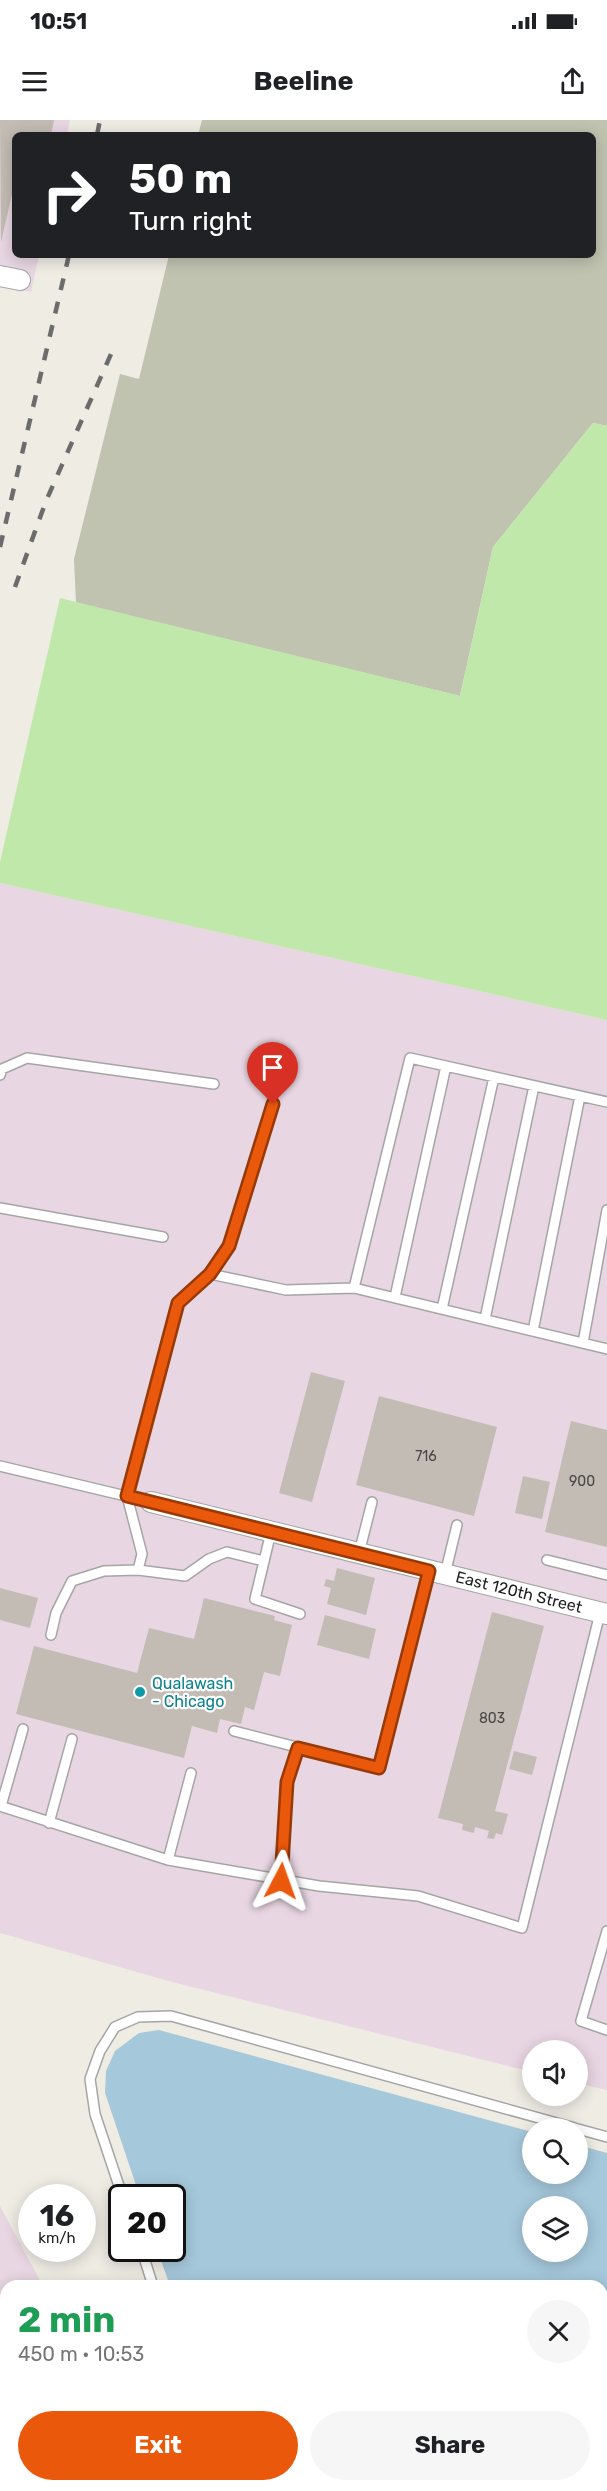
<!DOCTYPE html>
<html lang="en">
<head>
<meta charset="utf-8">
<style>
  :root { --surface:#fff; --page:#f6f6f6; --text:#202124; --muted:#757577; --accent:#ea580c }
  body { margin:0; font-family:Rubik,sans-serif; background:var(--page); color:var(--text); height:100vh; display:flex; flex-direction:column; font-size:22px; white-space:nowrap }
  * { box-sizing:border-box; margin:0 }
  p { font-size:20px; color:var(--muted) }
  .icon { flex:none; width:33px; height:33px; fill:none; stroke:currentColor; stroke-width:2; stroke-linecap:round; stroke-linejoin:round }
  .map { position:relative; flex:1; overflow:hidden }
  .drawer { position:absolute; left:0px; top:2160px; width:608px; height:212px; display:flex; flex-direction:column; background:var(--surface); border-radius:18px 18px 0 0; box-shadow:0 3px 15px #0003 }
  .drawer>* { flex:none }
  .banner { position:absolute; left:12px; top:12px; width:584px; height:126px; border-radius:9px; box-shadow:0 3px 15px #0003; background:#202124; color:#fff; overflow:hidden }
  .controls { position:absolute; left:522px; top:1920px; display:grid; gap:12px }
  .controls a { display:grid; place-items:center; width:66px; height:66px; border-radius:50%; background:var(--surface); box-shadow:0 3px 15px #0003; font-size:30px }
  .speed { position:absolute; left:18px; top:2064px; display:flex; gap:12px; font-size:30px; font-weight:700; text-align:center }
  .speed>* { display:grid; place-content:center; width:78px; height:78px; border-radius:50%; background:var(--surface); box-shadow:0 3px 15px #0003; line-height:1 }
  .speed small { font-size:15px; font-weight:400 }
  .speed .limit { border:3px solid #111; border-radius:9px; background:#fff; color:#111 }
  .pin { position:absolute; display:grid; place-items:center; width:51px; height:51px; color:#fff; margin:-62px -26px; border-radius:50% 50% 50% 0; rotate:-45deg; box-shadow:0 0 6px #0007 }
  .pin .icon { rotate:45deg }
  .me { position:absolute; width:66px; margin:-33px; rotate:4deg; stroke-linejoin:round; filter:drop-shadow(0 0 4px #0008) }
  .turn { display:flex; align-items:center; gap:21px; height:126px; padding:0 18px; font-size:27px }
  .turn .icon { width:78px; height:78px; stroke-width:2.5 }
  .turn b { display:block; font-size:42px; line-height:51px }
  .round { display:grid; place-items:center; flex:none; width:63px; height:63px; border-radius:32px; background:var(--page) }
  .headline { display:flex; align-items:center; justify-content:space-between; height:102px; padding:0 18px }
  h1 { font-size:36px; font-weight:700; line-height:45px; color:#1e9e55 }
  .action { display:flex; gap:12px; margin-top:auto; padding:12px 18px }
  .action a { flex:1; height:69px; border-radius:36px; background:var(--accent); color:#fff; font-size:24px; font-weight:700; line-height:69px; text-align:center }
  .action a+a { background:var(--page); color:var(--text) }
  .status { display:flex; justify-content:space-between; align-items:center; height:42px; padding:0 30px; background:var(--surface); direction:ltr }
  .status svg { height:16px; fill:currentColor }
  header { display:flex; justify-content:space-between; align-items:center; height:78px; padding:0 18px; background:var(--surface); font-size:27px; font-weight:700 }
  .map>svg:first-child { display:block }
  .industrial { fill:#e8d6e2 }
  .construction { fill:#c0c3b0 }
  .grass { fill:#c1e8ab }
  .water { fill:#a5c8db; fill-rule:evenodd }
  .building { fill:#c3bcb4 }
  .lines { fill:none; stroke-linecap:round; stroke-linejoin:round }
  .service-casing { stroke:#a5a5a5; stroke-width:12 }
  .minor-casing { stroke:#a5a5a5; stroke-width:22 }
  .service { stroke:#fff; stroke-width:9 }
  .minor { stroke:#fff; stroke-width:20 }
  .rail { stroke:#6c6c6c; stroke-width:4.5; stroke-dasharray:12 12; stroke-linecap:butt }
  .route-casing { stroke:#983908; stroke-width:15 }
  .route { stroke:#ea580c; stroke-width:10 }
  .culture-dot { fill:#0f9aa8; stroke:#fff; stroke-width:2 }
  .labels { text-anchor:middle; dominant-baseline:central; stroke-width:4.5; stroke-linejoin:round; paint-order:stroke }
  .number-label { font-size:14px; fill:#474644 }
  .street-label { font-size:16px; fill:#1e1e1e; stroke:#fff }
  .culture-label { font-size:16px; fill:#0d838f; stroke:#fff; text-anchor:start }
</style>
</head>
<body>
<div class="status"><b>10:51</b><svg viewBox="0 0 49 12"><path d="M0 12V9h3v3zM5 12V6h3v6zM10 12V3h3v9zM15 12V0h3v12zM26 1h20v11H26zM47 4h2v5h-2z"/></svg></div>
<header><svg class="icon" aria-label="menu" viewBox="0 0 24 24"><path d="M4 6h16M4 12h16M4 18h16"/></svg>Beeline<svg class="icon" aria-label="share" viewBox="0 0 24 24"><path d="M12 15V3M7 8l5-5 5 5M5 13v7h14v-7"/></svg></header>
<div class="map">
<svg width="607" height="2371" viewBox="0 0 607 2371">
  <rect width="100%" height="100%" fill="#efece4"/>
  <!-- industrial -->
  <path class="industrial" d="M0,0H70L67,15H15V135H39L31,172L0,164Z
    M0,763L607,900V1970L578,1963V1930H532V1952L172,1862L0,1813Z
    M0,2086L43,2166H6V2273L0,2256Z
    M39,2366H133L135,2371H41Z"/>
  <!-- construction -->
  <path class="construction" d="M202,0H607V306L593,303L493,427L460,576L76,483L74,439L120,254L139,259L169,135H592V15H198Z"/>
  <!-- grass -->
  <path class="grass" d="M593,303L607,306V900L0,763V742L60,478L460,576L493,427Z"/>
  <!-- water -->
  <path class="water" d="M159,1910L532,2012V2054H578V2025L607,2033V2371H239L237,2366H602V2166H170L157,2129L172,2128V2078L140,2077L105,1973L106,1951L115,1931L139,1913ZM532,2086H578V2132H532Z"/>
  <!-- building -->
  <path class="building" d="M0,0H54L51,15H15V61L1,122Z
    M311,1252L345,1261L312,1382L279,1373Z
    M379,1276L497,1307L474,1396L356,1365Z
    M571,1301L607,1310V1427L545,1412Z
    M523,1356L550,1362L542,1399L515,1393Z
    M337,1448L375,1458L366,1495L327,1484L331,1468L324,1466L326,1459L334,1461Z
    M0,1468L38,1478L30,1508L0,1500Z
    M204,1478L275,1496L274,1500L292,1505L280,1556L264,1552L254,1590L245,1587L241,1604L220,1599L217,1613L192,1606L184,1638L16,1594L34,1526L137,1553L149,1508L194,1519Z
    M492,1492L544,1506L495,1691L508,1694L502,1715L496,1713L494,1719L487,1718L489,1711L475,1707L474,1713L462,1710L463,1704L438,1698Z
    M325,1495L376,1509L369,1539L317,1525Z
    M514,1631L537,1637L532,1655L509,1649Z"/>
  <g class="lines">
    <!-- service casing -->
    <g class="service-casing">
      <path id="service" d="M0,955L2,949L27,938L214,964
        M0,1088L163,1117
        M210,1154L286,1170L354,1168L607,1229
        M354,1168L410,938L607,982
        M395,1177L446,946
        M442,1189L494,957
        M485,1199L534,966
        M533,1211L580,976
        M583,1223L607,1090
        M0,1346L151,1382
        M271,1412L255,1479L300,1494
        M359,1433L372,1382
        M547,1440L607,1455
        M138,1450L142,1434L127,1376L179,1183L210,1154L229,1126L273,984
        M445,1454L457,1405
        M51,1515L56,1493L72,1461L104,1451L138,1450L185,1456L209,1439L227,1432L264,1441
        M234,1611L379,1648L429,1451
        M0,1686L168,1740L319,1766L418,1776L522,1808L600,1493
        M1,1686L23,1609
        M49,1703L72,1619
        M168,1740L191,1653
        M281,1761L287,1662L298,1627
        M607,1811L581,1901L607,1910
        M578,2009L607,2017
        M123,2078L95,1994L90,1959L100,1931L115,1907L138,1897L171,1896L575,2008
        M141,2128L153,2166
        M221,2366L223,2371"/>
    </g>
    <!-- minor casing -->
    <g class="minor-casing">
      <path id="minor" d="M0,156L20,160
        M151,1382L607,1494"/>
    </g>
    <!-- service -->
    <use href="#service" class="service"/>
    <!-- minor -->
    <use href="#minor" class="minor"/>
    <!-- rail -->
    <path class="rail" d="M97,15L100,0
      M0,427L69,135
      M15,467L46,381L115,225
      M0,2270L6,2287
      M33,2366L35,2371"/>
  </g>
  <g class="lines">
    <!-- route casing -->
    <g class="route-casing">
      <path id="route" d="M273,984L229,1126L210,1154L178,1183L127,1376L429,1451L379,1648L298,1628L287,1662L281,1761"/>
    </g>
    <!-- route -->
    <use href="#route" class="route"/>
  </g>
  <!-- markers -->
  <circle class="culture-dot" cx="140" cy="1572" r="6"/>
  <g class="labels">
    <!-- number labels -->
    <g class="number-label">
      <text x="426" y="1336">716</text>
      <text x="582" y="1361">900</text>
      <text x="492" y="1598">803</text>
    </g>
    <!-- street labels -->
    <g class="street-label">
      <text transform="translate(519 1472) rotate(14)">East 120th Street</text>
    </g>
    <!-- culture labels -->
    <g class="culture-label">
      <text x="152" y="1563">Qualawash<tspan x="152" dy="18">- Chicago</tspan></text>
    </g>
  </g>
</svg>
<div class="controls">
<a><svg class="icon" aria-label="sound" viewBox="0 0 24 24"><path d="M4 9h4l5-4v14l-5-4H4zM17 9q2 3 0 6"/></svg></a>
<a><svg class="icon" aria-label="search" viewBox="0 0 24 24"><circle cx="10" cy="10" r="6"/><path d="M15 15l6 6"/></svg></a>
<a><svg class="icon" aria-label="layers" viewBox="0 0 24 24"><path d="M12 4l9 5-9 5-9-5zM3 14l9 5 9-5"/></svg></a>
</div>
<div class="speed"><div>16<small>km/h</small></div><div class="limit">20</div></div>
<div class="pin" style="left:273px;top:984px;background:#d93025"><svg class="icon" aria-label="arrive" viewBox="0 0 24 24"><path d="M6 21V4h12l-3 4 3 4H6"/></svg></div>
<svg class="me" style="left:281px;top:1761px" viewBox="-20 -20 40 40"><path d="M0-17L14 15 0 8-14 15z" fill="#ea580c" stroke="#fff" stroke-width="4"/></svg>
<div class="banner">
<div class="turn"><svg class="icon" aria-label="right" viewBox="0 0 24 24"><path d="M7 20v-9h11M14 6l5 5-5 5"/></svg><div><b>50 m</b>Turn right</div></div>
</div>
<section class="drawer">
<div class="headline"><div><h1>2 min</h1><p>450 m · 10:53</p></div><a class="round"><svg class="icon" aria-label="close" viewBox="0 0 24 24"><path d="M6 6l12 12M18 6L6 18"/></svg></a></div>
<div class="action"><a>Exit</a><a>Share</a></div>
</section>
</div>
</body>
</html>
